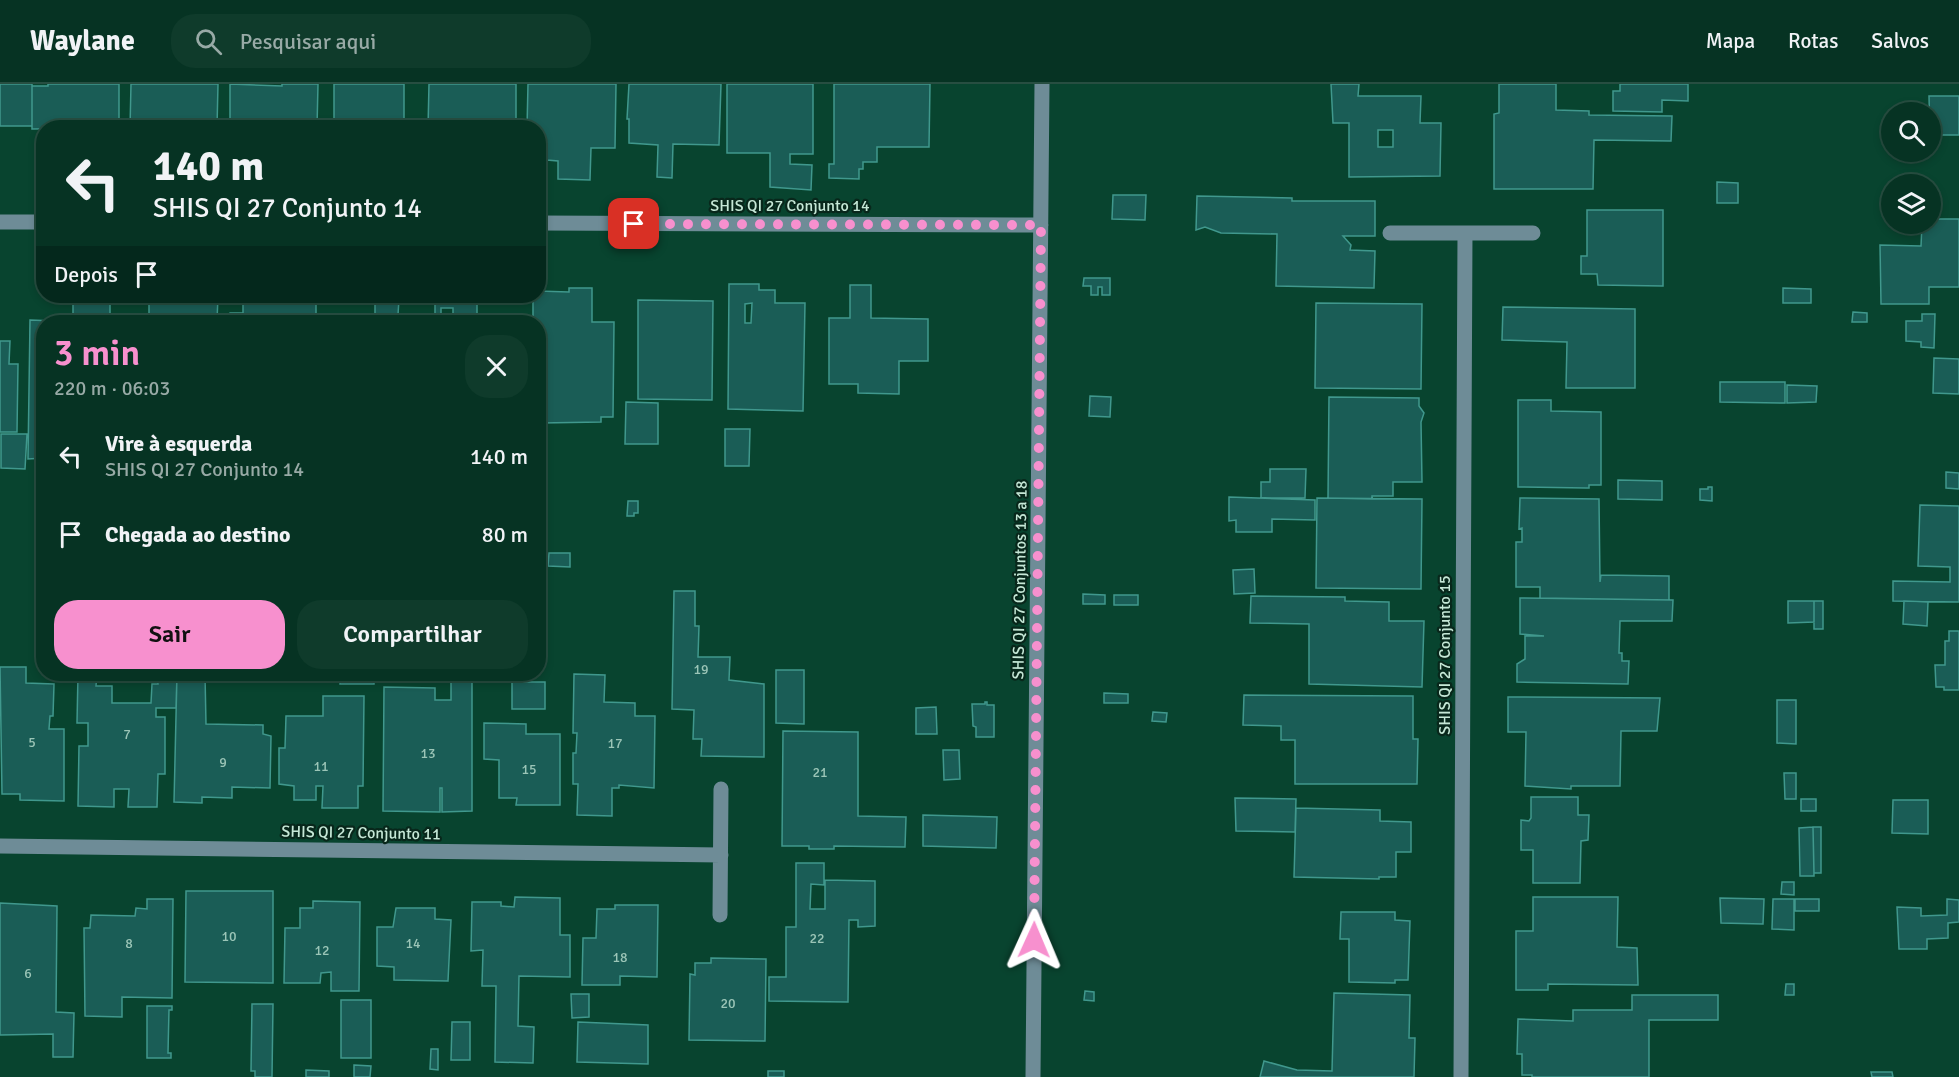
<!DOCTYPE html>
<html lang="pt">
<head>
<meta charset="utf-8">
<style>
  :root { --surface:#063323; --page:#0f3b2b; --text:#f1f3f6; --muted:#98aaa6; --line:#274e41; --accent:#f790ce }
  body { margin:0; font-family:Signika,sans-serif; background:var(--page); color:var(--text); height:100vh; display:flex; flex-direction:column; font-size:22px; white-space:nowrap }
  * { box-sizing:border-box; margin:0 }
  p { font-size:20px; color:var(--muted) }
  .icon { flex:none; width:33px; height:33px; fill:none; stroke:currentColor; stroke-width:2; stroke-linecap:round; stroke-linejoin:round }
  .map { position:relative; flex:1; overflow:hidden }
  .panel { position:absolute; left:36px; top:231px; width:510px; height:366px; display:flex; flex-direction:column; background:var(--surface); border-radius:24px; box-shadow:0 3px 9px #0003,0 0 0 2px var(--line) }
  .panel>* { flex:none }
  .guide { position:absolute; left:36px; top:36px; width:510px; height:183px; border-radius:24px; box-shadow:0 3px 9px #0003,0 0 0 2px var(--line); background:#063323; color:var(--text); overflow:hidden }
  .buttons { position:absolute; left:1881px; top:18px; display:grid; gap:12px }
  .buttons a { display:grid; place-items:center; width:60px; height:60px; border-radius:50%; background:var(--surface); box-shadow:0 3px 9px #0003,0 0 0 2px var(--line); font-size:30px }
  .pin { position:absolute; display:grid; place-items:center; width:51px; height:51px; color:#fff; margin:-26px; border-radius:12px; box-shadow:0 3px 9px #0006 }
  .me { position:absolute; width:66px; margin:-33px; rotate:1deg; stroke-linejoin:round; filter:drop-shadow(0 0 4px #0008) }
  .turn { display:flex; align-items:center; gap:21px; height:126px; padding:0 18px; font-size:27px }
  .turn .icon { width:78px; height:78px; stroke-width:2.5 }
  .turn b { display:block; font-size:42px; line-height:51px }
  .then { display:flex; align-items:center; height:57px; padding:0 18px; background:#0003; gap:12px; font-size:22px }
  .round { display:grid; place-items:center; flex:none; width:63px; height:63px; border-radius:24px; background:var(--page) }
  .overview { display:flex; align-items:center; justify-content:space-between; height:102px; padding:0 18px }
  h1 { font-size:36px; font-weight:600; line-height:45px; color:var(--accent) }
  .action { display:flex; gap:12px; margin-top:auto; padding:12px 18px }
  .action a { flex:1; height:69px; border-radius:24px; background:var(--accent); color:#111; font-size:24px; font-weight:600; line-height:69px; text-align:center }
  .action a+a { background:var(--page); color:var(--text) }
  ul { padding:0; list-style:none }
  li { display:flex; align-items:center; gap:18px; height:78px; padding:0 18px }
  li div { flex:1 }
  li b { display:block; font-size:22px }
  li em { font-style:normal }
  header { display:flex; align-items:center; gap:36px; box-sizing:border-box; height:84px; padding:0 30px; background:var(--surface); border-bottom:2px solid var(--line) }
  header strong { font-size:28px }
  nav { display:flex; gap:33px; margin-inline-start:auto; font-size:21px }
  .search { width:420px; height:54px; background:var(--page); display:flex; align-items:center; gap:15px; box-sizing:border-box; padding:0 21px; border-radius:24px; color:var(--muted); font-size:22px }
  .map>svg:first-child { display:block }
  .building { fill:#1a5d56; stroke:#40988d; stroke-width:1.5; fill-rule:evenodd }
  .lines { fill:none; stroke-linecap:round; stroke-linejoin:round }
  .minor { stroke:#6e8c97; stroke-width:15 }
  .route { stroke:#f790ce; stroke-width:10; stroke-dasharray:0 18 }
  .labels { text-anchor:middle; dominant-baseline:central; stroke-width:4.5; stroke-linejoin:round; paint-order:stroke }
  .number-label { font-size:14px; fill:#9bc5b7 }
  .street-label { font-size:16px; fill:#c6e8d7; stroke:#08271b }
</style>
</head>
<body>
<header>
<strong>Waylane</strong>
<div class="search"><svg class="icon" aria-label="search" viewBox="0 0 24 24"><circle cx="10" cy="10" r="6"/><path d="M15 15l6 6"/></svg>Pesquisar aqui</div>
<nav><a>Mapa</a><a>Rotas</a><a>Salvos</a></nav>
</header>
<div class="map">
<svg width="1959" height="993" viewBox="0 0 1959 993">
  <rect width="100%" height="100%" fill="#08442f"/>
  <!-- building -->
  <path class="building" d="M0,0H32V42H0Z
    M48,0H119V44L32,45V2H48Z
    M131,0H218L217,44H130Z
    M230,0L282,2V0H318L317,44H230Z
    M334,0H404V44H334Z
    M429,0H516V44H428Z
    M528,0H616L615,64H591L590,96L558,95V77L547,76V63H538V44H527Z
    M629,0H721L719,61L673,60L672,94L657,93L658,61L629,59V35H627Z
    M727,0H813V70H790V80L812,81L811,106L770,103V69H727Z
    M834,0H930L929,63H877V78H863V85H859V95L829,94V80H834Z
    M1331,0H1359L1358,12H1421L1420,39H1441L1440,92L1349,93V39H1333ZM1378,46H1393V63H1378Z
    M1499,0H1556V26L1589,27V31L1672,32L1671,57L1594,56L1593,105H1494V30L1499,29Z
    M1620,0H1688V17L1662,16V28L1613,27V7H1620Z
    M1929,12H1959V51H1930Z
    M1717,98L1738,99V119H1717Z
    M1113,111H1146L1145,136L1112,135Z
    M1197,112L1292,114V117H1375V152H1343L1351,161L1350,166L1375,167L1374,204L1276,202L1277,150L1221,149L1205,143L1196,146Z
    M1587,126H1663V202L1598,201L1597,190H1581V172H1587Z
    M1930,135H1959V203H1929V220H1881L1880,161L1921,162L1922,140H1930Z
    M1084,194H1110V211H1102V203H1098V211H1091V202H1083Z
    M729,200H759V206H775V219H805L803,327L728,325ZM752,219L751,239H745V220Z
    M850,201H871V234L928,235V277H899V310L858,309V300H829V234H850Z
    M569,204H592V238H614L613,333H601V338L541,339L538,383V306H541L542,241L533,238V212H538V207L569,208Z
    M1783,204L1811,205V219H1783Z
    M73,212H110V234H117V238H73Z
    M149,212H218L217,237L128,238V234H149Z
    M243,212L316,213V238H228L230,229H243Z
    M375,212H412V216L399,215L398,231H415V238H328V231L375,232Z
    M428,212H477V236L506,238H431L435,237V216H428ZM441,224H453V234L441,233Z
    M638,216L713,217L712,316L638,315Z
    M1316,219L1422,220L1421,305L1315,304Z
    M1503,223L1635,225V304H1566L1567,258L1502,256Z
    M1853,228L1867,229V238H1852Z
    M1922,230H1935L1934,264L1921,263V258L1906,257V237H1922Z
    M30,236L55,237V238H44V374L28,375Z
    M0,257H10L9,280H18L17,348H0Z
    M1934,274L1959,275V310L1933,309Z
    M1720,298H1785V319L1720,318Z
    M1787,301L1817,302L1816,318L1787,319Z
    M1090,312L1111,313L1110,333L1089,332Z
    M1329,313L1419,314V322L1424,329L1421,338L1422,398H1393V412H1372V415L1328,414Z
    M1518,316H1551V327L1601,328V401H1589V404H1586L1518,403Z
    M626,318L658,319V360H625Z
    M725,345H750L749,382H725Z
    M1,350H27L25,385L1,384Z
    M1270,385H1306L1305,414H1261V398H1270Z
    M1946,388L1959,389V405L1946,404Z
    M1618,396L1662,397V416L1618,415Z
    M1708,403H1712V417L1700,416V405H1708Z
    M1229,413L1315,416V436L1272,435V448H1236V436L1229,437Z
    M1317,414L1422,415L1421,505L1316,504Z
    M1520,414L1599,415L1600,498L1601,491L1669,492V516L1540,514V503H1516V458H1522V444L1519,445Z
    M628,417H638V429H634V432H627Z
    M1920,421L1959,422V518L1893,517V497L1950,498V483L1918,482Z
    M549,469H570V483L548,482Z
    M1254,485L1255,509L1234,510L1233,486Z
    M674,507H695V542H699L698,573H730L729,596L764,600V673L701,672L702,655H693L694,626L672,625Z
    M1083,510L1105,511V520H1083Z
    M1114,511H1138V521H1114Z
    M1251,512L1345,513V517L1389,518V537H1424L1422,603L1309,600V540L1250,539Z
    M1520,514L1673,516L1672,537H1620L1619,569H1622V577H1629L1628,600L1517,598V580L1525,575V552H1544L1520,550Z
    M1788,517H1814V538L1788,539Z
    M1814,517H1823V545H1814Z
    M1904,517L1928,518L1927,542L1903,540Z
    M1949,547H1959V606H1944V603H1936L1935,581H1945V557H1949Z
    M0,583H26V599L54,600L53,632H50L49,645H64V717L20,716V710H2Z
    M776,586H804V640L776,639Z
    M78,590H97L96,602H112V619H151L152,600H158L157,591H177L176,624H156V633H165V690H158L157,723H128L129,705H114V723L78,722L79,662H88V639H77Z
    M177,590H205L206,640L263,641V650L271,652L270,704L232,703V714L202,713V719L174,718Z
    M224,590H271V597L224,596Z
    M341,590H374V600H340Z
    M451,590H472V727L442,728V704H440V728L383,727L384,603L435,604V616H451Z
    M574,590L605,591L604,618L635,619V632H655L654,704L619,701V704H612V732L577,731L578,700H573V669H576L577,649H573Z
    M512,598H545V625H512Z
    M1104,609L1128,610V619H1104Z
    M1244,611L1413,612V655H1418L1417,700H1295V656H1281V642L1243,641Z
    M323,612H364L363,702H358V724H322L323,702H316V716H294V702L279,700V664H285L286,632H323Z
    M1508,613L1660,614L1657,647H1621L1620,702H1571V705L1525,702L1526,648H1508Z
    M1777,616H1796V660L1777,659Z
    M985,618H987V621H994V653H976V643L973,642L972,620H985Z
    M936,623L937,650H916V624Z
    M1153,628L1167,629L1166,638L1152,637Z
    M484,639L526,640V650H560V721H516L517,714H499V676L484,675Z
    M783,647L858,648V732L906,733L905,763L834,762V765H809V762H782Z
    M943,666H959L960,695L944,696Z
    M1784,689H1796V715H1785Z
    M1531,713H1578V731H1589L1588,756L1581,757L1580,799H1533V766H1521V736L1529,737L1531,734Z
    M1235,714L1296,715L1295,748L1236,747Z
    M1801,715H1816V727H1801Z
    M1893,716H1928V750L1892,749Z
    M1296,724L1380,726V737L1411,738V768H1396V793H1379V795L1294,793Z
    M923,731L997,733L996,764L923,762Z
    M1813,743H1821V789H1814Z
    M1813,743L1814,792H1800L1799,744Z
    M796,779H824V801L811,800L810,825H825V796L875,797V842L858,843V836H849L848,918L769,917V893H786V843H796Z
    M1782,798H1794V811L1781,810Z
    M186,807H273V899L185,898Z
    M515,813L560,814V851H570V893L519,892L518,942L534,943L533,979L495,978L496,902H482L483,866L471,867L472,818H501V822L514,823Z
    M1533,813H1618L1617,863L1637,864L1638,901L1548,900V906H1516V847H1533Z
    M1720,814L1764,815L1763,840L1721,839Z
    M147,815H173L172,914L122,913V933L85,932L84,844H90L91,831L135,832L136,824L147,825Z
    M1773,815H1794V846L1772,845Z
    M1795,815H1819V827H1795Z
    M1947,815L1959,816V838L1948,839V854L1927,855V865H1899L1897,823L1921,824V832L1947,831Z
    M313,817L360,818L359,907H331V888L321,889L320,899H284L285,844H300V824H313Z
    M0,819L57,822L56,928L74,929L73,973H53V950L0,951Z
    M615,821H658L657,893L620,892V901H582L583,854H596L597,825H615Z
    M396,824H435V835L451,836L448,897L394,896V883L377,882V843H393Z
    M1341,828H1395V836L1410,837L1408,896H1395V899L1349,898V855H1340Z
    M711,874L766,875L765,957L689,956L690,890L695,891V879H711Z
    M1786,900H1794V911H1785Z
    M1085,907L1094,908V917L1084,916Z
    M1334,909L1410,911L1409,954H1415L1414,993H1260L1264,977L1297,986L1332,987Z
    M571,910H589V933L572,934Z
    M1632,911H1718V936H1649V993H1532V991H1522V970H1517L1518,935L1573,937V926H1632Z
    M341,916H371V974H341Z
    M252,920H273L272,993H255V987H251Z
    M147,922H172V926H169L168,969H171V974H147Z
    M452,938H470V976H451Z
    M578,938L648,941V980L577,978Z
    M431,965H438V986L430,985Z
    M354,981L371,982L370,993H354Z
    M306,986L329,987V993H306Z
    M768,987H784V993H768Z
    M1871,988H1892L1893,993H1872Z"/>
  <g class="lines">
    <!-- minor -->
    <path class="minor" d="M0,138H44
      M538,139L1041,141
      M1390,149H1533
      M0,762L721,771
      M720,831L721,705
      M1033,993L1042,0
      M1461,993L1465,149"/>
  </g>
  <g class="lines">
    <!-- route -->
    <path class="route" d="M634,140L1041,141L1034,856"/>
  </g>
  <g class="labels">
    <!-- number labels -->
    <g class="number-label">
      <text x="701" y="585">19</text>
      <text x="127" y="650">7</text>
      <text x="32" y="658">5</text>
      <text x="615" y="659">17</text>
      <text x="428" y="669">13</text>
      <text x="223" y="678">9</text>
      <text x="321" y="682">11</text>
      <text x="529" y="685">15</text>
      <text x="820" y="688">21</text>
      <text x="229" y="852">10</text>
      <text x="817" y="854">22</text>
      <text x="129" y="859">8</text>
      <text x="413" y="859">14</text>
      <text x="322" y="866">12</text>
      <text x="620" y="873">18</text>
      <text x="28" y="889">6</text>
      <text x="728" y="919">20</text>
    </g>
    <!-- street labels -->
    <g class="street-label">
      <text x="790" y="122">SHIS QI 27 Conjunto 14</text>
      <text transform="translate(1020 496) rotate(-89)">SHIS QI 27 Conjuntos 13 a 18</text>
      <text transform="translate(1445 571) rotate(-90)">SHIS QI 27 Conjunto 15</text>
      <text transform="translate(361 749) rotate(1)">SHIS QI 27 Conjunto 11</text>
    </g>
  </g>
</svg>
<div class="buttons">
<a><svg class="icon" aria-label="search" viewBox="0 0 24 24"><circle cx="10" cy="10" r="6"/><path d="M15 15l6 6"/></svg></a>
<a><svg class="icon" aria-label="layers" viewBox="0 0 24 24"><path d="M12 4l9 5-9 5-9-5zM3 14l9 5 9-5"/></svg></a>
</div>
<div class="pin" style="left:634px;top:140px;background:#d93025"><svg class="icon" aria-label="arrive" viewBox="0 0 24 24"><path d="M6 21V4h12l-3 4 3 4H6"/></svg></div>
<svg class="me" style="left:1034px;top:856px" viewBox="-20 -20 40 40"><path d="M0-17L14 15 0 8-14 15z" fill="#f790ce" stroke="#fff" stroke-width="4"/></svg>
<div class="guide">
<div class="turn"><svg class="icon" aria-label="left" viewBox="0 0 24 24"><path d="M17 20v-9H6M10 6l-5 5 5 5"/></svg><div><b>140 m</b>SHIS QI 27 Conjunto 14</div></div>
<div class="then">Depois<svg class="icon" aria-label="arrive" viewBox="0 0 24 24"><path d="M6 21V4h12l-3 4 3 4H6"/></svg></div>
</div>
<section class="panel">
<div class="overview"><div><h1>3 min</h1><p>220 m · 06:03</p></div><a class="round"><svg class="icon" aria-label="close" viewBox="0 0 24 24"><path d="M6 6l12 12M18 6L6 18"/></svg></a></div>
<ul>
<li><svg class="icon" aria-label="left" viewBox="0 0 24 24"><path d="M17 20v-9H6M10 6l-5 5 5 5"/></svg><div><b>Vire à esquerda</b><p>SHIS QI 27 Conjunto 14</p></div><em>140 m</em></li>
<li><svg class="icon" aria-label="arrive" viewBox="0 0 24 24"><path d="M6 21V4h12l-3 4 3 4H6"/></svg><div><b>Chegada ao destino</b></div><em>80 m</em></li>
</ul>
<div class="action"><a>Sair</a><a>Compartilhar</a></div>
</section>
</div>
</body>
</html>
